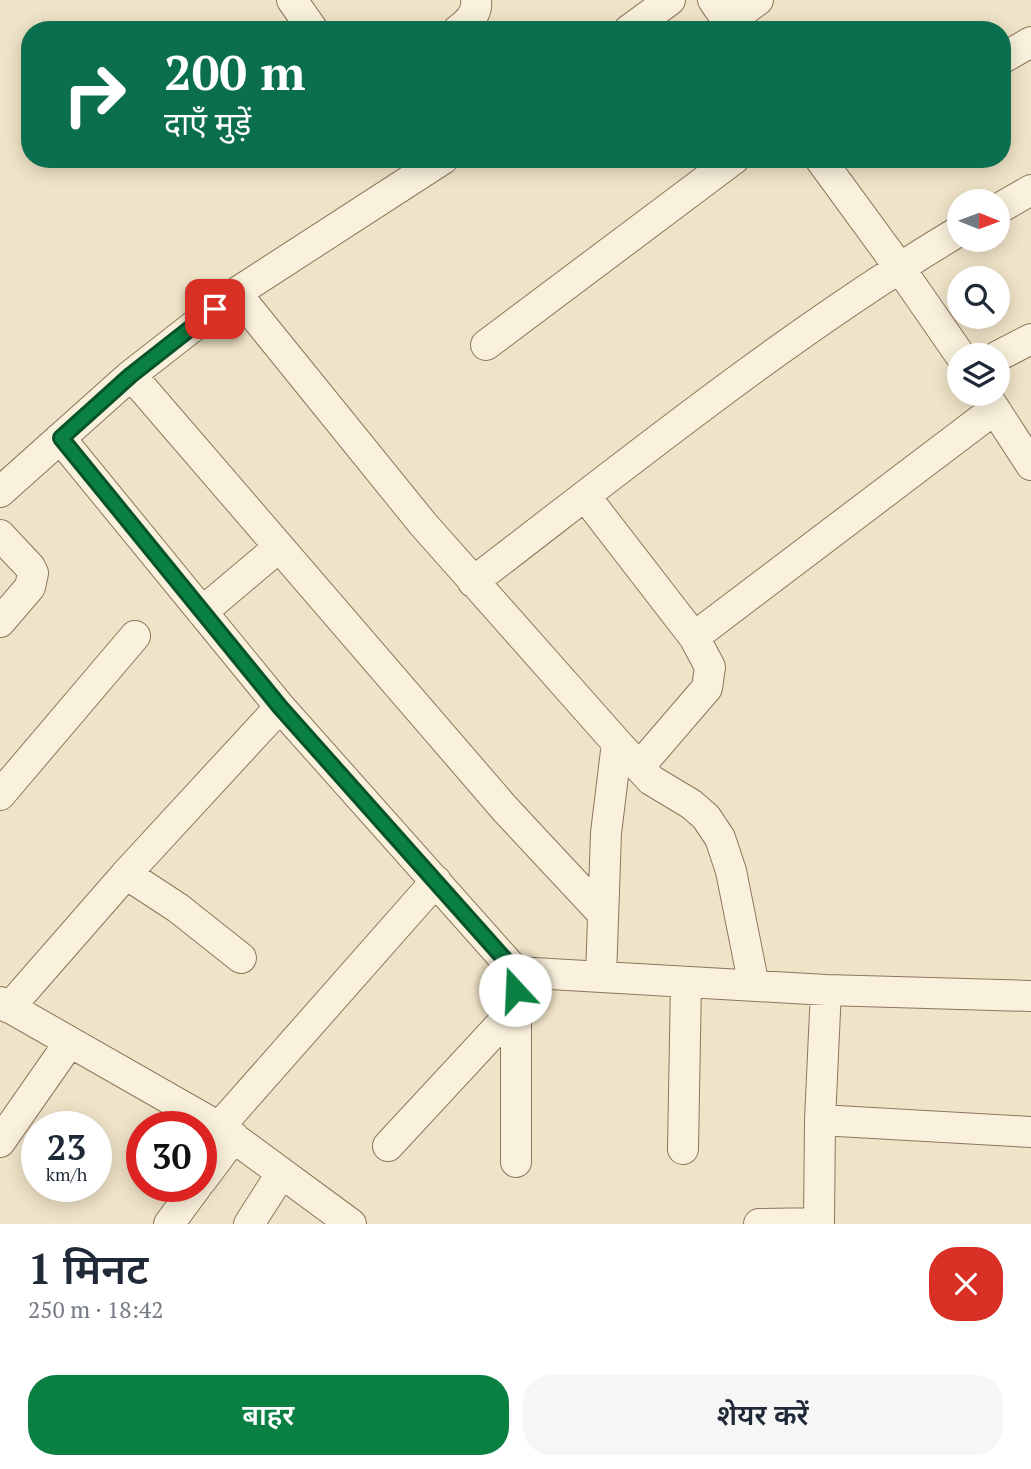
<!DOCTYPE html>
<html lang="hi">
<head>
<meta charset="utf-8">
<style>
  :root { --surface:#fff; --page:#f6f6f7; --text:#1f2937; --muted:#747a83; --accent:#0b8043 }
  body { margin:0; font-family:"PT Serif","Noto Sans Devanagari",serif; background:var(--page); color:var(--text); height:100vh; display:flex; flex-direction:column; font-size:26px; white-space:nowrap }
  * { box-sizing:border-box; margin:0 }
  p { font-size:23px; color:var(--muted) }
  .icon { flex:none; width:38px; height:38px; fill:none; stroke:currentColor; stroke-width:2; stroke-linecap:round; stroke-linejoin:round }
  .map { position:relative; height:1224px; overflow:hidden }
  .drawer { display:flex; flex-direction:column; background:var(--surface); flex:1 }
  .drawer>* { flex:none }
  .hud { position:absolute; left:21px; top:21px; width:990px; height:147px; border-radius:28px; box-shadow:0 4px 18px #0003; background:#0b6e4f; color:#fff; overflow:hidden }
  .needle { width:46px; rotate:91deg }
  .tools { position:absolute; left:947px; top:189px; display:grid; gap:14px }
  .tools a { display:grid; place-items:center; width:63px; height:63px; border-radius:50%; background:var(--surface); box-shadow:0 4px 18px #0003; font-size:35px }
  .speed { position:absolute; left:21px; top:1111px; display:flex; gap:14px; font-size:35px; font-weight:700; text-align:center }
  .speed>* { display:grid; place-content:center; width:91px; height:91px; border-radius:50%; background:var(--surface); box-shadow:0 4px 18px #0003; line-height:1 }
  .speed small { font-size:18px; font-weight:400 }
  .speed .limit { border:10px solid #d22; background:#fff; color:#111 }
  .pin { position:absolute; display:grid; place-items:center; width:60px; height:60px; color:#fff; margin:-30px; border-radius:14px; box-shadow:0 4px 10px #0006 }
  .me { position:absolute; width:77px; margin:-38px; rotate:340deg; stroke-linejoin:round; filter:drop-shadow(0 0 5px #0008) }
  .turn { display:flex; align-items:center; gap:24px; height:147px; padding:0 28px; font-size:32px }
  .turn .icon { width:91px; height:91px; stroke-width:2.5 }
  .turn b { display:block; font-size:49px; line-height:60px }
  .round { display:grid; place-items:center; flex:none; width:74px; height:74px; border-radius:28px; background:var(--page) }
  .overview { display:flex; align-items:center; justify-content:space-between; height:119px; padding:0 28px }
  h1 { font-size:42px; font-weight:600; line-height:52px }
  .button { display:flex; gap:14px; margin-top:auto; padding:14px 28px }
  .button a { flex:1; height:80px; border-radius:28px; background:var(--accent); color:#fff; font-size:28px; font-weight:600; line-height:80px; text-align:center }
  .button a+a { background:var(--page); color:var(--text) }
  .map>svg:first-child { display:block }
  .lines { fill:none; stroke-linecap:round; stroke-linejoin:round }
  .minor-casing { stroke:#8d765c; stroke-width:32 }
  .minor { stroke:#faf1dc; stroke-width:30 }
  .route-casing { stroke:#07532c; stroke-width:18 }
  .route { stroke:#0b8043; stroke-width:12 }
</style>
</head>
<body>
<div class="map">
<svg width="1031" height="1224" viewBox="0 0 1031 1224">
  <rect width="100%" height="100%" fill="#f0e4c8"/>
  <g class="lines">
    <!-- minor casing -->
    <g class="minor-casing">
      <path id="minor" d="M292,0L313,30
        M713,0L734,30
        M729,21L758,0
        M458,30C468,23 478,13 476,0
        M629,30L670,0
        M1003,58L1031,42
        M820,159L899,267L960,355
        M998,209L1031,190
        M236,293L423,524L617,743L651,780L691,804L706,817L720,838L731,871L754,986
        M486,345L734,159
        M998,356L1031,339
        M131,375L505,809L603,914
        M985,394L1031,465
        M60,438L280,707L516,972V1162
        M0,492L131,375L236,293L443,159
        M585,496L694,637L710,667L707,688L639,767
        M0,535L30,567L33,573L30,587L0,622
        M473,582C631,461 789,333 959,231
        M202,612L279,547
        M694,637L995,409
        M0,795L135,636
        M126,874L178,908L241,958
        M516,972L826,990L1031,996
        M601,977L606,833L617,743
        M0,1002L219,1127L351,1224
        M9,1008L126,874L280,707
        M820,1120L1031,1132
        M219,1127L436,881
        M0,1142L69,1043
        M388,1146L515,1009
        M683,1149L686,982
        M201,1181L234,1137
        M169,1224L197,1186
        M249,1224L281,1174
        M759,1224L819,1223
        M819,1224L820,1120L826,990"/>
    </g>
    <!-- minor -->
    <use href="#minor" class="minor"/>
  </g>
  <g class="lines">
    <!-- route casing -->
    <g class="route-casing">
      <path id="route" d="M215,309L131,375L61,438L280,707L516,972L515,990"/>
    </g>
    <!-- route -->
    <use href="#route" class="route"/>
  </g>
</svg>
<div class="tools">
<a><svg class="needle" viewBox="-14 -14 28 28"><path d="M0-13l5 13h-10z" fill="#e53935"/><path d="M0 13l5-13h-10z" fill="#747a83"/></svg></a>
<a><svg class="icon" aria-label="search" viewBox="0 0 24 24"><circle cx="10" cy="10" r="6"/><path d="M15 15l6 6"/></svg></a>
<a><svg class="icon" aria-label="layers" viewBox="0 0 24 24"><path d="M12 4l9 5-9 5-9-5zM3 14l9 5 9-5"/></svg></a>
</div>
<div class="speed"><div>23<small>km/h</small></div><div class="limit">30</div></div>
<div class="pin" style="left:215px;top:309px;background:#d93025"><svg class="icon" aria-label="arrive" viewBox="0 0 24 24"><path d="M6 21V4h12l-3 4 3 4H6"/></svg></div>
<svg class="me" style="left:515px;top:990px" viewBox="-20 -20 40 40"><circle r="19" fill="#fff"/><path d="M0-13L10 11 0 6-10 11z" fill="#0b8043"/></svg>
<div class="hud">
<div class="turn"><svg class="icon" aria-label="right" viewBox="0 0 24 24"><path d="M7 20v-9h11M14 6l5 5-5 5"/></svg><div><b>200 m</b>दाएँ मुड़ें</div></div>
</div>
</div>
<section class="drawer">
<div class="overview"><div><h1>1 मिनट</h1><p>250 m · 18:42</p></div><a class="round" style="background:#d93025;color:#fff"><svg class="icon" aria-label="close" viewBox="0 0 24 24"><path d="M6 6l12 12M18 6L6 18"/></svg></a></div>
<div class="button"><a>बाहर</a><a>शेयर करें</a></div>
</section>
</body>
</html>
